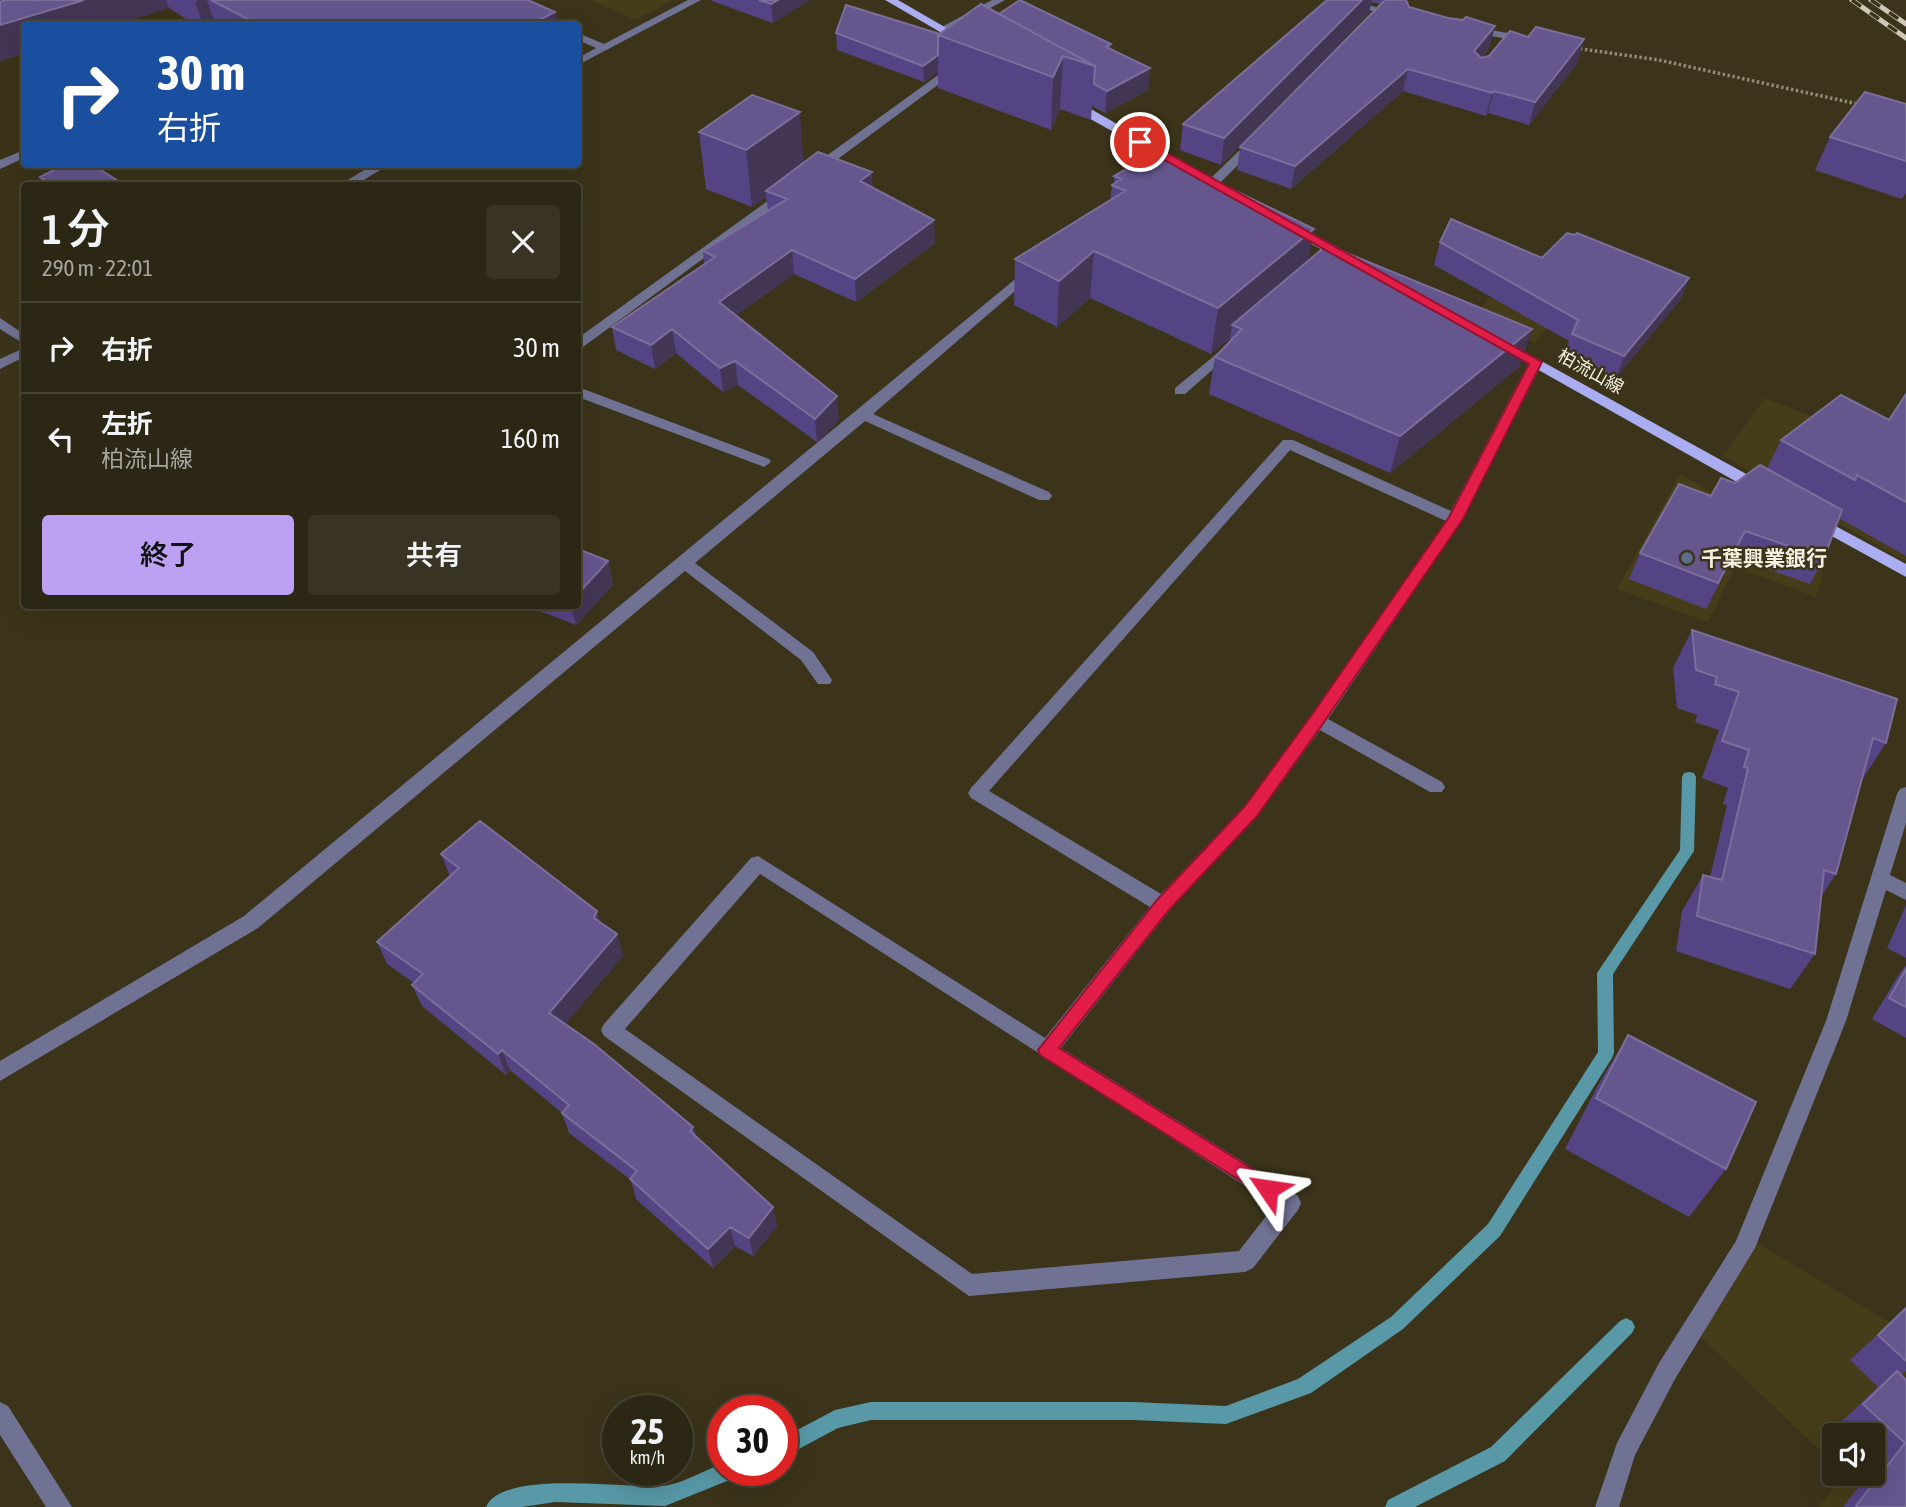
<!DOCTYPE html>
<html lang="ja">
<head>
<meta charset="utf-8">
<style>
  :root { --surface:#2c2714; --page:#383322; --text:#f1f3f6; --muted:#a6a5a0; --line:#484434; --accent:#bca0f2 }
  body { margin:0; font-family:"Asap Condensed","Noto Sans JP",sans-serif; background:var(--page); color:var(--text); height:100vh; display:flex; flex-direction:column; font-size:26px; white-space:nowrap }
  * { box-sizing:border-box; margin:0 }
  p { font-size:23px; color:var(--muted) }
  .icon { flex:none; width:38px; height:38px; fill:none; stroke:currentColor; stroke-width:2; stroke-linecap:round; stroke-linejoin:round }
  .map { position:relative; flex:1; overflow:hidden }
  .side { position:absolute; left:21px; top:182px; width:560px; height:427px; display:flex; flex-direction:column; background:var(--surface); border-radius:7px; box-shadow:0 7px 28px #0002,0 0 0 2px var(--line) }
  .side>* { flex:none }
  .banner { position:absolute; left:21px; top:21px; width:560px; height:147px; border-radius:7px; box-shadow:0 7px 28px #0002,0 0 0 2px var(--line); background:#1a4fa0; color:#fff; overflow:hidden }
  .buttons { position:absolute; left:1822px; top:1423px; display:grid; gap:14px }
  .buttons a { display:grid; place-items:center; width:63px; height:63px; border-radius:7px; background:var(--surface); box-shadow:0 7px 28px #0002,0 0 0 2px var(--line); font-size:35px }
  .speed { position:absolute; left:602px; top:1395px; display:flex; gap:14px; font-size:35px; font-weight:700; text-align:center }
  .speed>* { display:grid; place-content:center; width:91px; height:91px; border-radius:50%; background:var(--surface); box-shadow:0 7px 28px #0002,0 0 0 2px var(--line); line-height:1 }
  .speed small { font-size:18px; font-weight:400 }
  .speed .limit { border:10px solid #d22; background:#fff; color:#111 }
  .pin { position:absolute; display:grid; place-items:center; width:60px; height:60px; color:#fff; margin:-30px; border:4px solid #fff; border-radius:50%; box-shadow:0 2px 7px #0007 }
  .me { position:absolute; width:77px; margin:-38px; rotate:302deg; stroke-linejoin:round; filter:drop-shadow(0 0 5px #0008) }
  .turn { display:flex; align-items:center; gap:24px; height:147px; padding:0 21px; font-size:32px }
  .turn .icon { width:91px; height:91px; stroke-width:2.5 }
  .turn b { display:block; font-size:49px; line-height:60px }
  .round { display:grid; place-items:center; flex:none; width:74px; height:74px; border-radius:7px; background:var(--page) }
  .headline { display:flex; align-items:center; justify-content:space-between; height:119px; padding:0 21px }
  h1 { font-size:42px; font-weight:600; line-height:52px }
  .cta { display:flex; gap:14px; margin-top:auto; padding:14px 21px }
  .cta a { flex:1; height:80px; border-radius:7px; background:var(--accent); color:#111; font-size:28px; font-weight:600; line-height:80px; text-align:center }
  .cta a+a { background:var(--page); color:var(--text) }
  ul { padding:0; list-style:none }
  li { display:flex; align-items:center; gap:21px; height:91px; padding:0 21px; border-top:2px solid var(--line) }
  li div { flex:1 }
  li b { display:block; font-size:26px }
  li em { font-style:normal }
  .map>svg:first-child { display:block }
  .built { fill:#453c19 }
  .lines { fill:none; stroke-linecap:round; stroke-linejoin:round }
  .stream { fill:#5898a7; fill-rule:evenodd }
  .path { stroke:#908b75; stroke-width:3.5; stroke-dasharray:2.5 2.5; stroke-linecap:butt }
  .minor { fill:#707293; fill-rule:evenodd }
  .major { fill:#abadf1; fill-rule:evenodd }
  .rail-casing { stroke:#cec9b7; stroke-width:5 }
  .rail { stroke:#3b341a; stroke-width:3.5; stroke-dasharray:11; stroke-linecap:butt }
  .wall { fill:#544484 }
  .shaded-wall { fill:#433655 }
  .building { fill:#65568e; stroke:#7c6e9b; stroke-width:2 }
  .route { fill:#e11d48; stroke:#92132f; stroke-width:2 }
  .service-dot { fill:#5c6f8a; stroke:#3b341a; stroke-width:2.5 }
  .labels { text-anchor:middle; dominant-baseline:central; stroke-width:5; stroke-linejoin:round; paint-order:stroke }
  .far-street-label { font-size:18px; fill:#f4f0e0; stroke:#3b341a }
  .poi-label { font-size:21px; font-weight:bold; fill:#f4f0e0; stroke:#3b341a; text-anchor:start }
</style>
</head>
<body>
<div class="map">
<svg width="1906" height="1507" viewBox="0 0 1906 1507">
  <rect width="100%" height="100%" fill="#3b341a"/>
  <!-- built -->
  <path class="built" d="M590,0H673L635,20Z
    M1500,288L1560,313L1535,343L1477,311Z
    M1765,398L1870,439L1906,496V562L1723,456Z
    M1680,474L1827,557L1816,597L1735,567L1708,622L1617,589Z
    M1757,1243L1906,1332V1507H1819L1844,1474H1872V1435H1834V1464L1701,1337Z"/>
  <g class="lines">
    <!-- stream -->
    <path class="stream" d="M1689,772L1694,773L1696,777L1694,851L1613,974L1614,1053L1612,1058L1500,1236L1403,1329L1311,1393L1226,1424L1133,1420H871L838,1428L782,1458V1438L835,1410L871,1402H1133L1226,1406L1298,1379L1391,1317L1488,1224L1598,1052L1597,973L1680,850L1682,777L1684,773Z
      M1626,1318L1632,1321L1635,1327L1632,1333L1505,1461L1415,1507H1385L1388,1500L1491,1447L1620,1321Z
      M723,1463V1470H739L737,1477L665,1506L555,1502L522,1507H486C502,1469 627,1489 662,1486C679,1485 706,1470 723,1463Z"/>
    <!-- path -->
    <path class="path" d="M1575,48L1659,60L1862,105"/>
    <!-- minor -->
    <path class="minor" d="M688,0H701L578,65V58L596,48L578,40V33L604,44Z
      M992,0H1005L946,32L936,30Z
      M1327,0H1348L1404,14L1398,17Z
      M1470,26L1528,37L1534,40L1528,43L1466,31L1464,29Z
      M952,65L962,67L819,173H811V167Z
      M1250,140L1260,143L1218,185H1210V179Z
      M24,150V158L0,169V160Z
      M374,164H390L354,186H338Z
      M787,187L791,188V194L583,347L578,348V338Z
      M1031,266L1036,267V273L873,414L1049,492L1052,496L1049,500H1039L865,421L695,563L813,652L832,680L830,684H818L801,660L685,571L258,928L0,1081V1061L244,916Z
      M0,318L24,334V344L0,329Z
      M1230,343L1237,347L1235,350L1185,394H1175V388Z
      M24,348V357L0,369V359Z
      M1536,358L1543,362L1463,519L1328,719L1442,782L1445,787L1442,792H1430L1320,730L1257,816L1170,910L1061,1048L1298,1196L1301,1203L1298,1210L1253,1268L1245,1272L969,1296L604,1036L601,1030L604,1024L751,858L758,856L1045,1038L1150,907L971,798L968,793L971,788L1283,440H1293L1451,511L1529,362ZM1290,450L1446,521L1311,716L1245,806L1161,894L989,791ZM760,874L1275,1205L1239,1251L972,1274L625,1029Z
      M578,387L769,459L771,462L764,467L759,465L578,397Z
      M1906,787V823L1890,875L1906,883V900L1886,890L1846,1021L1755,1248L1675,1379L1635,1455L1619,1507H1595L1617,1443L1659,1363L1736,1241L1826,1021L1897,794L1900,789Z
      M0,1402L8,1406L72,1507H46L0,1435Z"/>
    <!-- major -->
    <path class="major" d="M885,0H898L969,41L959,43Z
      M1069,101H1077L1204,174L1194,177L1069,107Z
      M1292,223L1352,255L1354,258L1352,261H1342L1287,230L1286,227Z
      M1503,340L1768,486L1771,490L1768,494H1758L1498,347L1496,344Z
      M1815,515L1906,564V577L1810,524L1807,520L1810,516Z"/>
    <!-- rail casing -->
    <g class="rail-casing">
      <path id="rail" d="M1852,0L1906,38
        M1871,0L1906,24"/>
    </g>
    <!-- rail -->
    <use href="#rail" class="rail"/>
  </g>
  <!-- wall -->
  <path class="wall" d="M0,0H528L555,12L558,24H194L169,8L117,24H24V53L0,61Z
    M712,0H810L773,23L712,1Z
    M1327,0H1406L1409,7L1448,18L1495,26L1489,48L1482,58L1489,56L1528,37L1578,62L1529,125L1488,113L1486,116L1403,91L1291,189L1237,170L1240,147L1381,4L1371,2L1369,13L1221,165L1180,150L1183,124Z
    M999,14L1111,44L1110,49L1150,68L1148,90L1105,113L1092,106L1091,120L1060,109L1051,130L938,88V72L924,82L837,50L836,33L940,34Z
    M1906,104V193L1902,199L1815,170L1830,137Z
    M699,132L804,163L873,188L935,243L856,302L794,274L736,315L839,420L817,442L738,385L723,392L676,353L655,369L616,350L612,327L704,264L703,251L768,210L766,197L752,207L706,189Z
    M1114,176L1308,261L1520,366L1390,473L1209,394L1215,357L1230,342V338L1211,354L1090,298L1057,327L1014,305L1015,259L1110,200L1112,185L1114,183Z
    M40,177L124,186H44Z
    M1440,242L1542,258L1689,278L1680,300L1616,378L1564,356L1569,341L1434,265Z
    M1906,394V556L1839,518L1824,558L1810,584L1733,557L1706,609L1629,579L1640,553L1735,483L1767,469L1781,440L1889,420Z
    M608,561L613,585L576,625L527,606H578Z
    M1692,630L1886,743L1862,780L1836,874L1822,895L1815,954L1790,989L1676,951L1682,911L1703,875L1710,877L1727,805L1723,804L1728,788L1702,778L1719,730L1695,722L1697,715L1677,708L1673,668Z
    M441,854L597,911L600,923L617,934L623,956L565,1024L693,1127L696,1136L773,1207L777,1226L753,1256L735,1246L713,1268L636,1199L631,1180L569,1133L562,1113L510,1070L506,1075L422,1006L412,985L414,983L387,964L377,942L450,877Z
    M1906,905V958L1887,948Z
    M1906,965V1038L1872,1019L1898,976Z
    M1628,1035L1726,1169L1689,1217L1565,1149L1597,1087Z
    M1906,1308V1371L1901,1375L1906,1380V1507H1843L1869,1474H1872V1470L1876,1466L1872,1463V1435H1843L1835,1428L1878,1387L1850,1360Z"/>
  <!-- shaded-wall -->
  <path class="shaded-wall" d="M84,0H166L169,8L117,24H24V53L0,61V25Z
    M199,0H207L215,24H203L195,2Z
    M778,0H810L773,23L771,4Z
    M1362,0H1372L1369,13L1221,165L1224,138Z
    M555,12L558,24H531Z
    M1495,26L1489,48L1469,73L1474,51Z
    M1584,39L1578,62L1529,125L1535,102Z
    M938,55V72L924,82L923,66Z
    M1063,56L1060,109L1051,130L1053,77Z
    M1150,68L1148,90L1105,113L1107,91Z
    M1408,69L1403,91L1291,189L1295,166Z
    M1494,91L1488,113L1486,116L1492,93Z
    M800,112L804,169L766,191V197L752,207L746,150Z
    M872,172L873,195L860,181Z
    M934,220L935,243L856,302L855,279Z
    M1314,229L1306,275L1232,325L1230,338L1211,354L1218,308Z
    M792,250L794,274L722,325L719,302Z
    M1094,251L1090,298L1057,327L1059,281Z
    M1689,278L1680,300L1616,378L1624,356Z
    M672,329L676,353L655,369L651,345Z
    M1532,329L1520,366L1390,473L1400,436Z
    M735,361L738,385L723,392L720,368Z
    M837,396L839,420L817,442L815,419Z
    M608,561L613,585L576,625L571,606H578V594Z
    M597,911L603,932L594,918Z
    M617,934L623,956L557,1034L549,1013Z
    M502,1050L510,1070L506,1075L498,1054Z
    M773,1207L777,1226L753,1256L749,1238Z
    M730,1227L735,1246L713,1268L708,1249Z"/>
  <!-- building -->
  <path class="building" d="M5,0H84L0,25V2Z
    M211,0H528L555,12L531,24H257Z
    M759,0H778L771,4Z
    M1020,0L1111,44L1106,47L1150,68L1107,91L1094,84L1095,66L999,14Z
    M1327,0H1362L1224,138L1183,124Z
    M1385,0H1406L1409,7L1448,18L1463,20L1466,17L1495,26L1474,51L1481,58L1489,56L1510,31L1528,37L1536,27L1584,39L1535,102L1494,91L1492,93L1408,69L1295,166L1240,147Z
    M981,4L1095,66L1063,56L1053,77L938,35Z
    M846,5L940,34L938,35V55L923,66L836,33Z
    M1865,92L1906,104V161L1830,137Z
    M752,95L800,112L746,150L699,132Z
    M818,152L872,172L860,181L934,220L855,279L792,250L719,302L837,396L815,419L735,361L720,368L672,329L651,345L612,327L715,257L703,251L787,199L766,191Z
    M1155,152L1314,229L1218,308L1094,251L1059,281L1015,259L1125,191L1112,185L1121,179L1114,176Z
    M65,164H91L123,184L120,186H54L40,177Z
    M1451,219L1542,258L1567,233L1575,235L1577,233L1689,278L1624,356L1572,334L1578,320L1440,242Z
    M1327,245L1532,329L1400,436L1215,357L1242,329L1232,325Z
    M1906,394V502L1857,475L1855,480L1781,440L1841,395L1889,420Z
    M1760,465L1842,510L1824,558L1745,531L1718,583L1640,553L1679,484L1711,496L1721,478L1735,483Z
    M578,549L608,561L578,594Z
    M1692,630L1897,699L1886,743L1873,738L1836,874L1824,870L1815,954L1697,916L1703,875L1722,880L1748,768L1744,767L1749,750L1722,741L1739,692L1715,684L1717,677L1696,670Z
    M480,821L597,911L594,918L617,934L549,1013L594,1044L693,1127L690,1131L773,1207L749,1238L730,1227L708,1249L630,1179L637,1171L562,1113L569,1105L502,1050L498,1054L412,985L423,974L377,942L459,868L441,854Z
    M1906,969V1007L1889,998Z
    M1628,1035L1756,1102L1726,1169L1596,1098Z
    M1906,1308V1361L1878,1335Z
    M1897,1371L1906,1380V1507H1857L1856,1506L1905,1443L1863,1404Z"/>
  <!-- route -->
  <path class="route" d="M1136,140H1144L1542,362L1463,519L1322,725L1257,816L1169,910L1059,1048L1275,1183L1278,1189L1275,1196L1268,1198L1040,1055L1038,1050L1157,900L1245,806L1311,716L1449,517L1529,364L1136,144Z"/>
  <!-- markers -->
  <circle class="service-dot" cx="1687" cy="558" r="7"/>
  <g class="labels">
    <!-- far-street labels -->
    <g class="far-street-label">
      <text transform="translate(1591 371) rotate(29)">柏流山線</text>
    </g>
    <!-- poi labels -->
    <g class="poi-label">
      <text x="1701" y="558">千葉興業銀行</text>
    </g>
  </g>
</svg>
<div class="buttons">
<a><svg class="icon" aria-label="sound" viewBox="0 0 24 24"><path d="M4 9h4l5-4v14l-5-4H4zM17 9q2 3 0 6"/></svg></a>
</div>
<div class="speed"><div>25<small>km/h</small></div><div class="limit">30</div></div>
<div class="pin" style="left:1140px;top:142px;background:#d93025"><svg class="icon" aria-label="arrive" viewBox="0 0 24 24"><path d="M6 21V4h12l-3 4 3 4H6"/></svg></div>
<svg class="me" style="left:1268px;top:1189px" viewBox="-20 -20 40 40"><path d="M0-17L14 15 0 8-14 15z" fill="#e11d48" stroke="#fff" stroke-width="4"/></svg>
<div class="banner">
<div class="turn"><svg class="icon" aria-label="right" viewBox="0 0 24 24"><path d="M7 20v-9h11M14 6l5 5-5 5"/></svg><div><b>30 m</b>右折</div></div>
</div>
<section class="side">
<div class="headline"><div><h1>1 分</h1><p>290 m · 22:01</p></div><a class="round"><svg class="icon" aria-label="close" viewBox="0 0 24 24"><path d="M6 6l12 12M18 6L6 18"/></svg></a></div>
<ul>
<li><svg class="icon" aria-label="right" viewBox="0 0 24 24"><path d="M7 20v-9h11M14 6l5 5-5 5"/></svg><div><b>右折</b></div><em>30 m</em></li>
<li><svg class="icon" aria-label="left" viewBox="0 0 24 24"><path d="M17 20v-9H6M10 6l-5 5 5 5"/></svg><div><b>左折</b><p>柏流山線</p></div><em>160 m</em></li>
</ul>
<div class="cta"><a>終了</a><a>共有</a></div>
</section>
</div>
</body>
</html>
